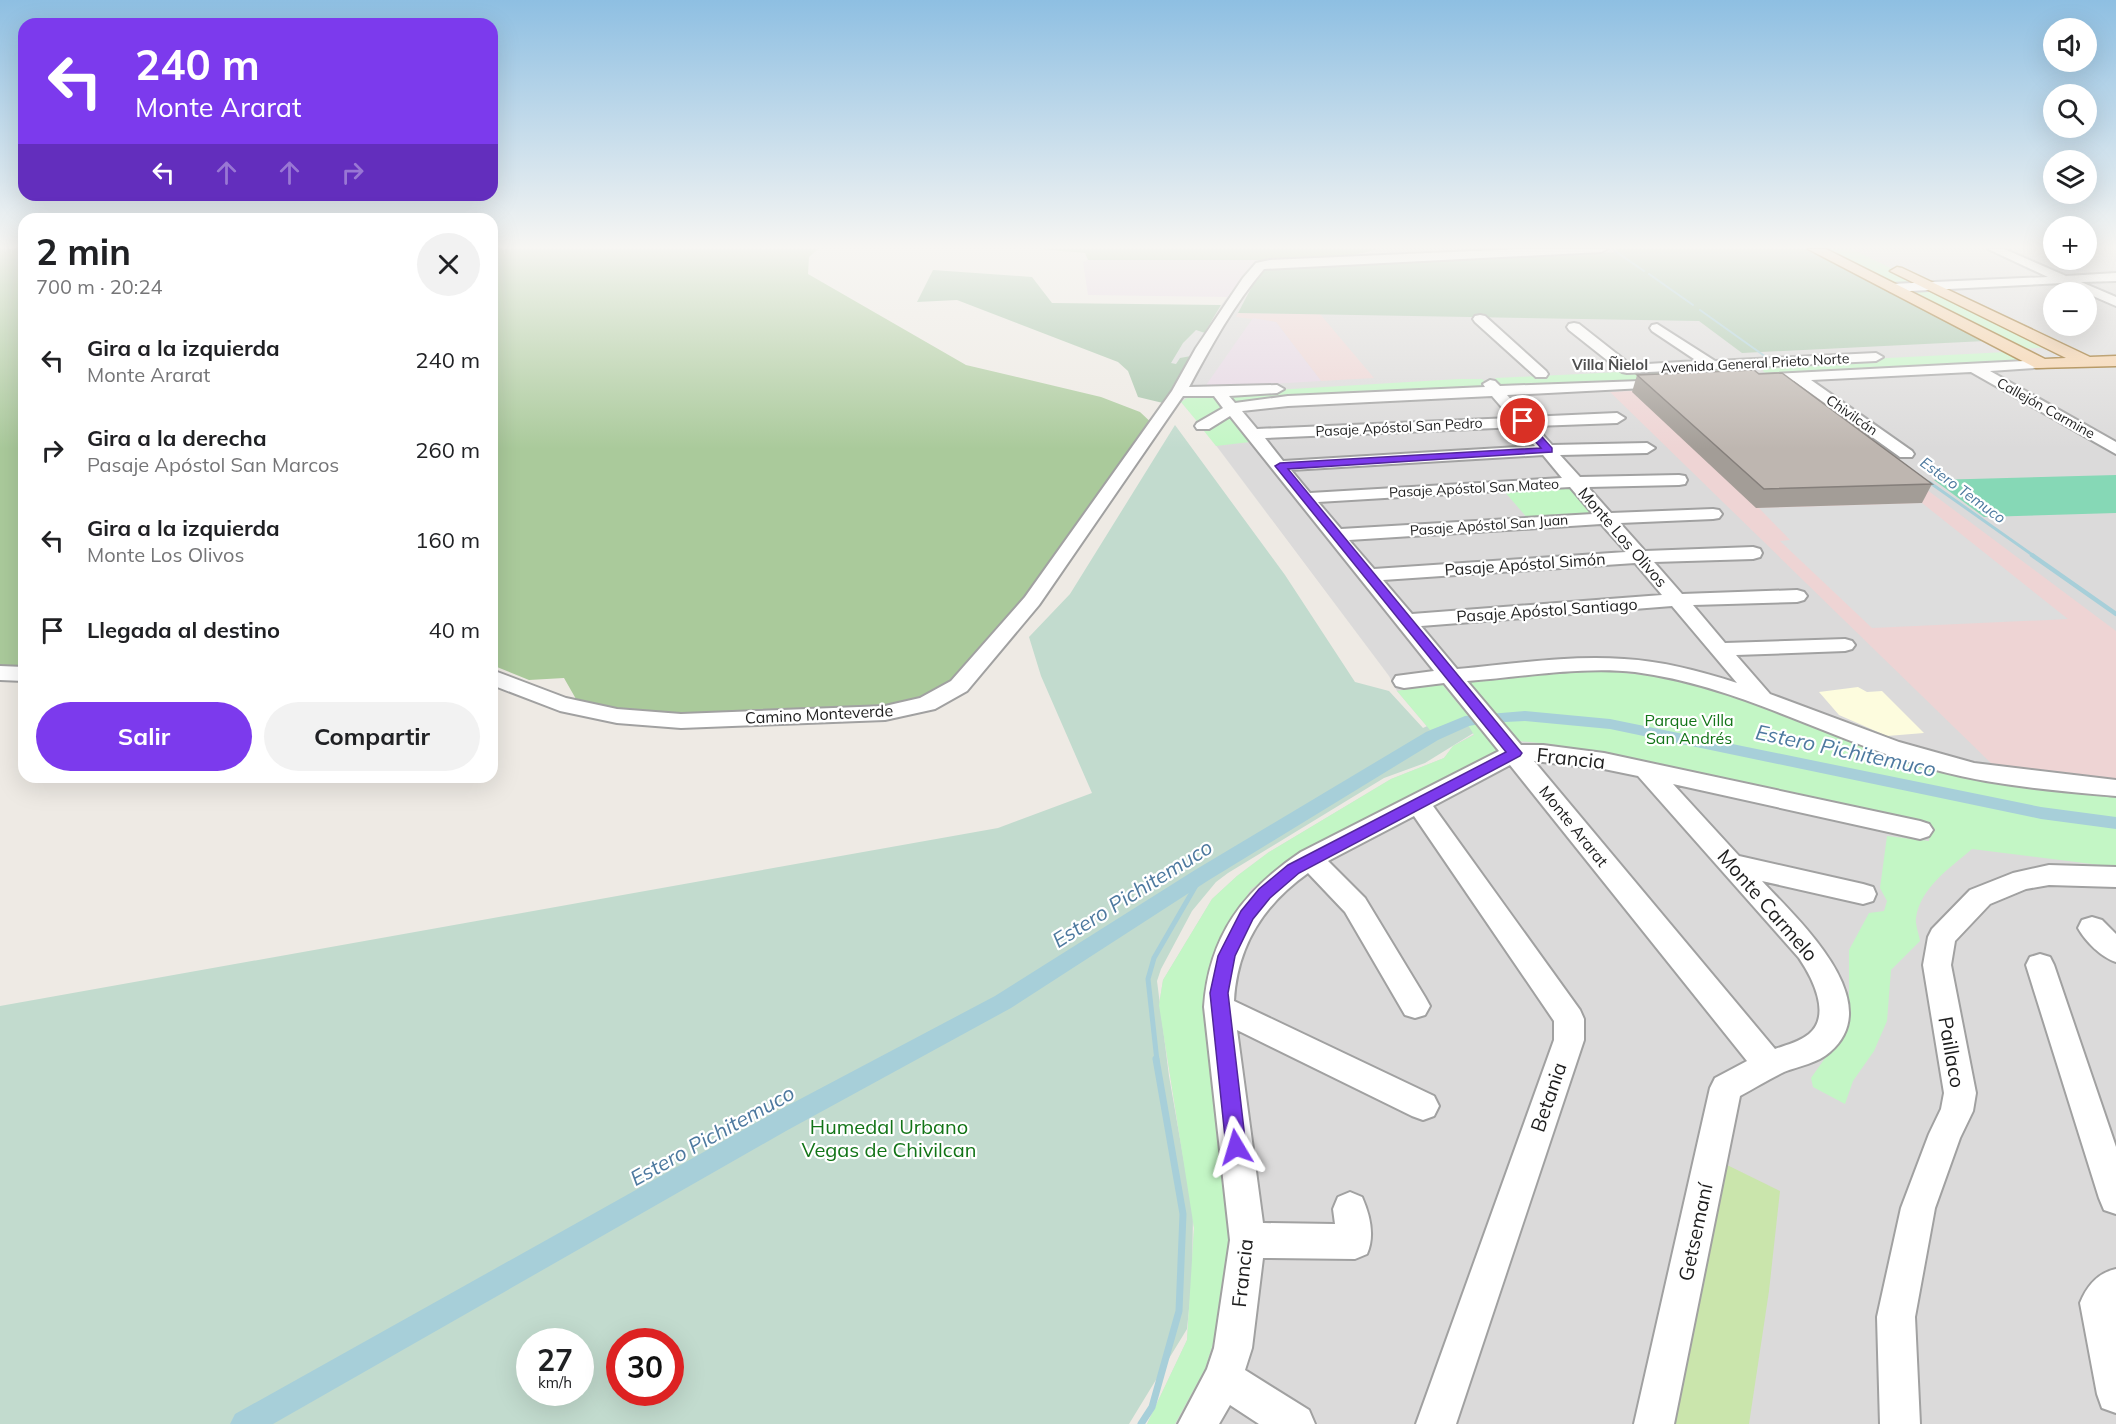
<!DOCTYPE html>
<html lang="es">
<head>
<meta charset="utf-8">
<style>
  :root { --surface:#fff; --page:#f2f2f2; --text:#202124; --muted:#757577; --accent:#7c3aed }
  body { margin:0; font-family:Mulish,sans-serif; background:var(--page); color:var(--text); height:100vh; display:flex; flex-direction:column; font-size:22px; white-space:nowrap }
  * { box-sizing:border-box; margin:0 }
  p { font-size:20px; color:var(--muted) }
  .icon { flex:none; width:33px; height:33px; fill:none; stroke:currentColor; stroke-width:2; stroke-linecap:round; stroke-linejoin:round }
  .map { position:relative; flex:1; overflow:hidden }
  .drawer { position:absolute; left:18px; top:213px; width:480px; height:570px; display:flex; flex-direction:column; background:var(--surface); border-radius:18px; box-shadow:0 6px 24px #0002 }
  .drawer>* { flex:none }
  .guide { position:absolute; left:18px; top:18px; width:480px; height:183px; border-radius:18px; box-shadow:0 6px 24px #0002; background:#7c3aed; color:#fff; overflow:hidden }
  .fabs { position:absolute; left:2043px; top:18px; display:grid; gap:12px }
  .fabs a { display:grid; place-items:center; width:54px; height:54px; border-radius:50%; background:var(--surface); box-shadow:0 6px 24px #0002; font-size:30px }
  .speed { position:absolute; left:516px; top:1328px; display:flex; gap:12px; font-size:30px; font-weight:700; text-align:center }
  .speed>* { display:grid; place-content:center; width:78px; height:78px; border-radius:50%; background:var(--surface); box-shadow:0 6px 24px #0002; line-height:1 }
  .speed small { font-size:15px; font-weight:400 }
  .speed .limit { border:9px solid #d22; background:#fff; color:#111 }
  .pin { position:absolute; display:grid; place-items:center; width:51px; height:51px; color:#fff; margin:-26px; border:3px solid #fff; border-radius:50%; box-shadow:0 2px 6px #0007 }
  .me { position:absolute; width:66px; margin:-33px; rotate:353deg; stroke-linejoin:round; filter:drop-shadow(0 0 4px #0008) }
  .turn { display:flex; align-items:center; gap:21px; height:126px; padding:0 18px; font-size:27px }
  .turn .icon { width:78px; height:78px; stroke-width:2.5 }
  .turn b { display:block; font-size:42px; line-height:51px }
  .lanes { display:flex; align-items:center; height:57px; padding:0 18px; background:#0003; justify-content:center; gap:30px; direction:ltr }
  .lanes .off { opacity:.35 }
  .round { display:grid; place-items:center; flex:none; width:63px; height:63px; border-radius:32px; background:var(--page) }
  .summary { display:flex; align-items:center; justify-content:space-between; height:102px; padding:0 18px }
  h1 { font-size:36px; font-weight:700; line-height:45px }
  .cta { display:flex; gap:12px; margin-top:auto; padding:12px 18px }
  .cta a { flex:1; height:69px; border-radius:36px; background:var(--accent); color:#fff; font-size:24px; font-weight:700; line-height:69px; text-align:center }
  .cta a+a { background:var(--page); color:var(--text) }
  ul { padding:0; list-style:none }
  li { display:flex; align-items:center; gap:18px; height:90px; padding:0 18px }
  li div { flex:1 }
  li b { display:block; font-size:22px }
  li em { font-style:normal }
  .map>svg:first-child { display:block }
  .residential { fill:#dbdada; fill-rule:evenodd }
  .commercial { fill:#eed4d4 }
  .industrial { fill:#e6d6e4 }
  .education { fill:#fdfcde }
  .grass { fill:#cae5ac }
  .forest { fill:#aaca9b }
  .wetland { fill:#c2dbce; fill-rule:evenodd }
  .cemetery { fill:#a6c5aa }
  .park { fill:#c3f6c5 }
  .pitch { fill:#86d8b6 }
  .parking { fill:#ddd }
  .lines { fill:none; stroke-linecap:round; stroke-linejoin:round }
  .stream-far4 { stroke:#a7cfd9; stroke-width:2 }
  .stream-far3 { stroke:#a7cfd9; stroke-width:3 }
  .stream-far2 { stroke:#a7cfd9; stroke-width:4.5 }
  .stream-far1 { stroke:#a7cfd9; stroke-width:5 }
  .stream { stroke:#a7cfd9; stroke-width:7 }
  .canal { fill:#a7cfd9; fill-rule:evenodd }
  .minor-casing { stroke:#a1a1a1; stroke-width:4 }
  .major-casing { stroke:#8d5d0a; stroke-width:3 }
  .minor { fill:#fff; fill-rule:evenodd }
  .major { fill:#f6cea1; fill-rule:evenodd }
  .wall { fill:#a39d97 }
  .building { fill:#beb6b0; stroke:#857f7b; stroke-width:1.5 }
  .route { fill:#7c3aed; stroke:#51269a; stroke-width:1.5 }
  .labels { text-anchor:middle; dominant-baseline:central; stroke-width:4.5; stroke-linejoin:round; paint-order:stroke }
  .far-street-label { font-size:14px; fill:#1d1d1d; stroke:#fff }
  .far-neighbourhood-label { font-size:15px; font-weight:bold; fill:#505050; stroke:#fff }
  .far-water-label { font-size:15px; font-style:italic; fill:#4d799f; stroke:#fff }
  .street-label { font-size:16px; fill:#1d1d1d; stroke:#fff }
  .park-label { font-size:16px; fill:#127417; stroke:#fff }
  .near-street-label { font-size:20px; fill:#1d1d1d; stroke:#fff }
  .near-park-label { font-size:20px; fill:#127417; stroke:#fff }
  .near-water-label { font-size:21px; font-style:italic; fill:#4d799f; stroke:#fff }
</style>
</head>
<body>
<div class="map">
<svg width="2116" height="1424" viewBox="0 0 2116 1424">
  <rect width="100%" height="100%" fill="#eeeae4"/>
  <!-- residential -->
  <path class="residential" d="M1379,249H2053L2054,260H2086L2087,249H2116V1424H1147L1187,1340L1194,1228L1159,1005L1163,980L1212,899L1237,876L1269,852L1391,779L1444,758L1453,746L1474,734L1464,718L1430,730L1397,691L1389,676L1200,424L1181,402L1165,399L1221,305L1251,266L1258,264L1255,258L1284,260L1354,255ZM2054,292H2086V326H2054Z"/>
  <!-- commercial -->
  <path class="commercial" d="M1238,313L1320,314L1374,378L1321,381L1276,322L1236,317Z
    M1784,383L2116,631V782L1994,766L1610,392Z"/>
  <!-- industrial -->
  <path class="industrial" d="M1255,258L1258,264L1251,266L1228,297L1088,295L1083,262L1088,260Z
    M1253,318L1276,322L1321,381L1204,388Z"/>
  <!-- education -->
  <path class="education" d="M1858,687L1867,692L1882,691L1924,733L1887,736L1839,715L1819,692Z"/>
  <!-- grass -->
  <path class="grass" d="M1721,1162L1780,1191L1769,1291L1749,1424H1672Z"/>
  <!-- forest -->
  <path class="forest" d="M0,249H24V670L0,669Z
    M492,249H818L809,257L808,274L966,365L1101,397L1140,412L1156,427L990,650L952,689L913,708L701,721L580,706L564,678L529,680L492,665Z
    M1039,249H1379L1354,255L1284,260H1088L1085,253Z"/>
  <!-- wetland -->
  <path class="wetland" d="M1175,425L1285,575L1355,682L1389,691L1423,728L1446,717L1464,713L1480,729L1425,763L1384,778L1228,873L1216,882L1192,911L1161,969L1157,981L1169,1076L1193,1213L1192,1279L1187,1329L1129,1424H0V1006L998,828L1092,793L1041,676L1029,637L1070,594ZM530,1341H580V1392H530ZM620,1341H670V1392H620Z"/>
  <!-- cemetery -->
  <path class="cemetery" d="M1616,249H1806L1985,341L1742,353L1699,321L1238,313L1259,273L1267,267L1618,252Z
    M933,270L1032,277L1052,303L1221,305L1163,403L1138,397L1128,371L1118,362L957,300L917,302Z"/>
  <!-- park -->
  <path class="park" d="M1818,249H1852L1925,285L1890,286Z
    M1929,288L2053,347L2016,349L1901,290Z
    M2007,352L2029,363L1767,375L1763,371L1765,365L1770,364Z
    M1742,366L1755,376L1506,388L1494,384L1493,380L1496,378Z
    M1459,379H1482L1493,390L1235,407L1223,393Z
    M1212,395L1226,406L1200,425L1181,402L1190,396Z
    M1225,417H1229L1250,442L1216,446L1204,431Z
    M1570,487L1597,517L1529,520L1504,491Z
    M1597,670L1662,677L1700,686L1743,699L1821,729L1875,747L2116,795V867L1972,849C1951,867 1920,888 1916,918C1915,925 1919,934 1920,941L1891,970L1887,1021L1874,1051L1853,1081L1845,1104L1813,1087L1811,1078L1830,1051L1846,1007L1849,993V950L1869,913L1884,911L1887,901L1880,888L1887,836L1929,841V828L1643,763L1551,744L1519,741L1474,694L1466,681Z
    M1440,682L1498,751L1303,855L1251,889L1229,926L1210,964L1232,1259L1228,1296L1205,1369L1175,1424H1147L1187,1340L1194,1228L1159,1005L1163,980L1212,899L1237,876L1269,852L1391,779L1444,758L1453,746L1474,735L1464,718L1430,730L1397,691Z"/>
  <!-- pitch -->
  <path class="pitch" d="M2116,475V513L1984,517L1934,480Z"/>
  <!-- parking -->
  <path class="parking" d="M1196,330L1205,333L1191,356L1180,358L1176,364L1171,363L1183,343Z
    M1922,503L2068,619L1872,628L1780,541L1790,540L1759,508Z"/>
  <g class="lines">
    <!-- stream-far4 -->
    <path class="stream-far4" d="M1612,249L1644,271
      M1649,274L1693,305
      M1700,310L1766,357"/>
    <!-- stream-far3 -->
    <path class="stream-far3" d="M1929,482L2034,556"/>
    <!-- stream-far2 -->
    <path class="stream-far2" d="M2032,555L2116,614"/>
    <!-- stream-far1 -->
    <path class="stream-far1" d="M1157,1061L1148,979L1154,958L1202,875"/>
    <!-- stream -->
    <path class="stream" d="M1141,1424L1152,1407L1179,1311L1183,1214L1156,1059"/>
    <!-- canal -->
    <path class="canal" d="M1525,711L1610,719L2041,807L2116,817V829L2041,819L1610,729L1525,721L1485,723L1469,726L1438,740L1209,880L1011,1008L786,1131L273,1424H230L235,1414L770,1115L995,996L1195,870L1426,732L1465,716Z"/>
    <!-- minor casing -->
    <g class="minor-casing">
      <path id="minor" d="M1521,249H1607L1601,252L1264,269C1234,304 1211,346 1189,387L1277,385L1284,389L1277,393L1229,396L1235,403L1288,396L1485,387L1483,384L1490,380L1495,381L1500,386L1668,380L1670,383L1668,386L1663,387L1507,395L1527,417L1617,413L1625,418L1617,423L1535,426L1552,445L1647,443L1655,448L1647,453L1560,455L1580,477L1679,475L1685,476L1687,480L1685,484L1679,485L1588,487L1611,513L1713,509L1719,510L1722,514L1719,518L1713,519L1620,523L1645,551L1753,547L1760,549L1762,553L1760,557L1753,559L1654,562L1682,594L1797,590L1804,592L1807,596L1804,600L1797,602L1693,605L1725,643L1845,639L1852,641L1855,645L1852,649L1845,651L1736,655L1770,694L1899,742L1974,763L2116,780V796C2050,790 1983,785 1919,765C1824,736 1735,685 1635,672C1582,666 1521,677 1467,681L1521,745H1543L1604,753L1920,821L1929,824L1933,830L1929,836L1920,839L1673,784L1739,856L1863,884L1873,887L1876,894L1873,901L1863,904L1762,881C1795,917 1889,1001 1830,1052C1818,1063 1799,1066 1784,1072C1769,1079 1755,1088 1740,1096L1674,1424H1634L1710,1088L1715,1078L1747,1061L1510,765L1433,806L1580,1010L1584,1019V1040L1456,1424H1416L1554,1040V1021L1414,816L1328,861L1365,898L1425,997L1430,1006L1425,1015L1415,1018L1405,1015L1345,912L1308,873C1264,904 1237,946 1234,1001L1434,1096L1439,1106L1434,1116L1423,1120L1412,1116L1237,1030L1263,1223L1335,1224L1333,1209L1338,1197L1350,1192L1362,1197C1370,1215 1375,1236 1367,1254L1355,1259L1263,1258L1252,1348L1245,1370L1309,1410L1315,1424H1259L1230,1405L1219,1424H1178L1207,1369L1214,1348L1230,1240L1204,1007C1209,936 1243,891 1301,852L1499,751L1444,683L1404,688L1396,686L1393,681L1396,676L1434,671L1230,416L1209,429H1197L1195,426L1197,423L1223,408L1214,396H1183L1039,605L967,691L935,709L885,720L681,728L617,723L560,711L492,685V670L566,698L617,709L681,714L885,706L920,698L951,681L1025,597L1172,391L1196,348L1243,278L1256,263L1270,260ZM1492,396L1511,418L1257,429L1242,411L1288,406ZM1519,427L1535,446L1283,461L1265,438ZM1543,455L1562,478L1310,493L1291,470ZM1570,487L1593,514L1341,529L1318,502ZM1601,524L1626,552L1374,569L1349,540ZM1635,563L1662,595L1412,614L1383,580ZM1672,606L1737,683C1700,671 1662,661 1624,659C1569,655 1512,664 1457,669L1421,626ZM1534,761L1604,769L1638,776L1799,958C1812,977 1832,1015 1809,1034C1799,1042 1786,1045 1775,1049Z
        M1988,249H2004L2066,276L2116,273V281L2081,282L2116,297V306L2063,283L1891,292L1885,288L1891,284L2048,277Z
        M1480,315L1485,316L1546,371L1548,374L1546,377H1536L1475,322L1473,319L1475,316Z
        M1574,323L1579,324L1631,365L1697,361L1652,331L1650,328L1652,325L1657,324L1715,361L1876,353L1883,357L1876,361L1627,373L1622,372L1569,330L1567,327L1569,324Z
        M2042,360L2049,364L2047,367L1990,371L2116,442V454L1971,372L1811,380L1912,451L1914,454L1912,457H1900L1794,381L1756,383L1749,379L1756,375Z
        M0,666L24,667V681L0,680Z
        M2049,865L2116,867V887L2049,885L2026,889L1990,904L1955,941L1951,965L1976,1093L1973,1111L1960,1138L1935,1208L1915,1317L1920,1424H1880L1877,1317L1901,1208L1929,1134L1941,1109L1944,1093L1923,965L1928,937L1932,929L1970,890L2013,873Z
        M2092,917L2102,920L2116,934V962C2101,957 2086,942 2078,928L2082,920Z
        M2040,954L2050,957L2054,965L2116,1147V1214L2104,1210L2099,1198L2026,965L2030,957Z
        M2116,1269V1413L2102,1408L2097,1394L2080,1303C2087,1286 2097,1273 2116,1269Z"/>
    </g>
    <!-- major casing -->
    <g class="major-casing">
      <path id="major" d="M1808,249H1826L2045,359L2066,358L1890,271L1897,267L1902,268L2090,357L2116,356V366L2036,368Z"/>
    </g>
    <!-- minor -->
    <use href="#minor" class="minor"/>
    <!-- major -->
    <use href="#major" class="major"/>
  </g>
  <!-- wall -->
  <path class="wall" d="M1759,374L1932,484L1922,503L1756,508L1632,392L1637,375Z"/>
  <!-- building -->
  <path class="building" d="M1754,370L1759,374L1782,373L1932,484L1764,489L1637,375Z"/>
  <!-- sky -->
  <linearGradient id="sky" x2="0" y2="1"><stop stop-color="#8ebfe2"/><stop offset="0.55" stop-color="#f7f6f3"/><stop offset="1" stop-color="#f7f6f3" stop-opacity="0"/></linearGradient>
  <rect width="2116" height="449" fill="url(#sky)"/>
  <!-- route -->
  <path class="route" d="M1519,419H1526L1552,448V452L1288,469L1522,753L1520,756L1299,873L1270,898L1253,919L1235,956L1228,993L1246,1147L1243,1154L1236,1156L1229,1154L1226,1147L1210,993L1218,956L1241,911L1259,889L1288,865L1506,752L1275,466L1280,463L1541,448L1519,423Z"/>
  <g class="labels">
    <!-- far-street labels -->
    <g class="far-street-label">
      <text transform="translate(1755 363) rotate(-3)">Avenida General Prieto Norte</text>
      <text transform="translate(2046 408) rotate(29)">Callejón Carmine</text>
      <text transform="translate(1852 415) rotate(35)">Chivilcán</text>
      <text transform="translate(1399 427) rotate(-3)">Pasaje Apóstol San Pedro</text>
      <text transform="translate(1474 488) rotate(-3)">Pasaje Apóstol San Mateo</text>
      <text transform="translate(1489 525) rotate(-4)">Pasaje Apóstol San Juan</text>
    </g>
    <!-- far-neighbourhood labels -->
    <g class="far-neighbourhood-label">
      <text x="1610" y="364">Villa Ñielol</text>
    </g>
    <!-- far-water labels -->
    <g class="far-water-label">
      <text transform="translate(1963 490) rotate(36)">Estero Temuco</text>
    </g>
    <!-- street labels -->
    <g class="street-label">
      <text transform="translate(1623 537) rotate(49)">Monte Los Olivos</text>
      <text transform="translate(1525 564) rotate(-4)">Pasaje Apóstol Simón</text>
      <text transform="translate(1547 610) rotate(-4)">Pasaje Apóstol Santiago</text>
      <text transform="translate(819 714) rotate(-3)">Camino Monteverde</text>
      <text transform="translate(1574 826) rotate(51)">Monte Ararat</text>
    </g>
    <!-- park labels -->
    <g class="park-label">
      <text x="1689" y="720">Parque Villa<tspan x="1689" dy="18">San Andrés</tspan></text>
    </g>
    <!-- near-street labels -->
    <g class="near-street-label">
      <text transform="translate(1571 758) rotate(6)">Francia</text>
      <text transform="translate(1768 905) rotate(49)">Monte Carmelo</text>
      <text transform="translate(1952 1052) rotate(80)">Paillaco</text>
      <text transform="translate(1548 1097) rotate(-71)">Betania</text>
      <text transform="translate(1695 1232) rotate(-78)">Getsemaní</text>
      <text transform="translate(1242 1273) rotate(-84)">Francia</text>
    </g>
    <!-- near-park labels -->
    <g class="near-park-label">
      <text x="889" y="1126">Humedal Urbano<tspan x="889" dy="23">Vegas de Chivilcan</tspan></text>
    </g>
    <!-- near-water labels -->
    <g class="near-water-label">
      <text transform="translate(1846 750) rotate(12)">Estero Pichitemuco</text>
      <text transform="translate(1132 893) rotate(-32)">Estero Pichitemuco</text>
      <text transform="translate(712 1135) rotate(-29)">Estero Pichitemuco</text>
    </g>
  </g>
</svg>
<div class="fabs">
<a><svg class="icon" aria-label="sound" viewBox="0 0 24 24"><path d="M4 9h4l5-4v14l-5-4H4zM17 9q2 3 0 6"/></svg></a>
<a><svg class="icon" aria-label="search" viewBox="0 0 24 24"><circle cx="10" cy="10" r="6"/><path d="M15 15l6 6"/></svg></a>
<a><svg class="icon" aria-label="layers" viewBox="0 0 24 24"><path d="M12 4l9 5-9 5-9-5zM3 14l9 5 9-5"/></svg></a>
<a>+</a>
<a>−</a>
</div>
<div class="speed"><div>27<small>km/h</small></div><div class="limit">30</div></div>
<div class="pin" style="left:1523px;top:421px;background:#d93025"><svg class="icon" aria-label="arrive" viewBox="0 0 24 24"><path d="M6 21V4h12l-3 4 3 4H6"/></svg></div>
<svg class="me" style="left:1236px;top:1147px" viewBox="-20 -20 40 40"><path d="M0-17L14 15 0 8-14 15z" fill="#7c3aed" stroke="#fff" stroke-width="4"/></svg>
<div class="guide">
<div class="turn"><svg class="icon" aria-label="left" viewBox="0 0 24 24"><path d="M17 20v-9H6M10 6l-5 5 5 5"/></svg><div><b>240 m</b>Monte Ararat</div></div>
<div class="lanes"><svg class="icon" aria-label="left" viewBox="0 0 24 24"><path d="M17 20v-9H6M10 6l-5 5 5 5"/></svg><svg class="icon off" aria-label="ahead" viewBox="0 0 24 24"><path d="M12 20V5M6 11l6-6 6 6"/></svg><svg class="icon off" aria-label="ahead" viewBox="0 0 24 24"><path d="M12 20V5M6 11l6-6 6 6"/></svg><svg class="icon off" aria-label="right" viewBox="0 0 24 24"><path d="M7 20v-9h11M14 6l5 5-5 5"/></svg></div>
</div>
<section class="drawer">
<div class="summary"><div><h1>2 min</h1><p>700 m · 20:24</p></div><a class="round"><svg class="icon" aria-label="close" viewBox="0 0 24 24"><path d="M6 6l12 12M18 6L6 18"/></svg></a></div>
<ul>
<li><svg class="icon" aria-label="left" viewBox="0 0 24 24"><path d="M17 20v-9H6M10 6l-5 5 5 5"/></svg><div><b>Gira a la izquierda</b><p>Monte Ararat</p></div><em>240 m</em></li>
<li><svg class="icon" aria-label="right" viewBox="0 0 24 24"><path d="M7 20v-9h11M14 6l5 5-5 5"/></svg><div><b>Gira a la derecha</b><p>Pasaje Apóstol San Marcos</p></div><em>260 m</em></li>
<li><svg class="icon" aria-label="left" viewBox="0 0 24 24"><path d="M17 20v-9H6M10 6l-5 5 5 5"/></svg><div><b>Gira a la izquierda</b><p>Monte Los Olivos</p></div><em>160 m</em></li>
<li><svg class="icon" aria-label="arrive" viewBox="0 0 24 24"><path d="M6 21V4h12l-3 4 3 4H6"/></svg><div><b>Llegada al destino</b></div><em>40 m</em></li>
</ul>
<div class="cta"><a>Salir</a><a>Compartir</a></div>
</section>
</div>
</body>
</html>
